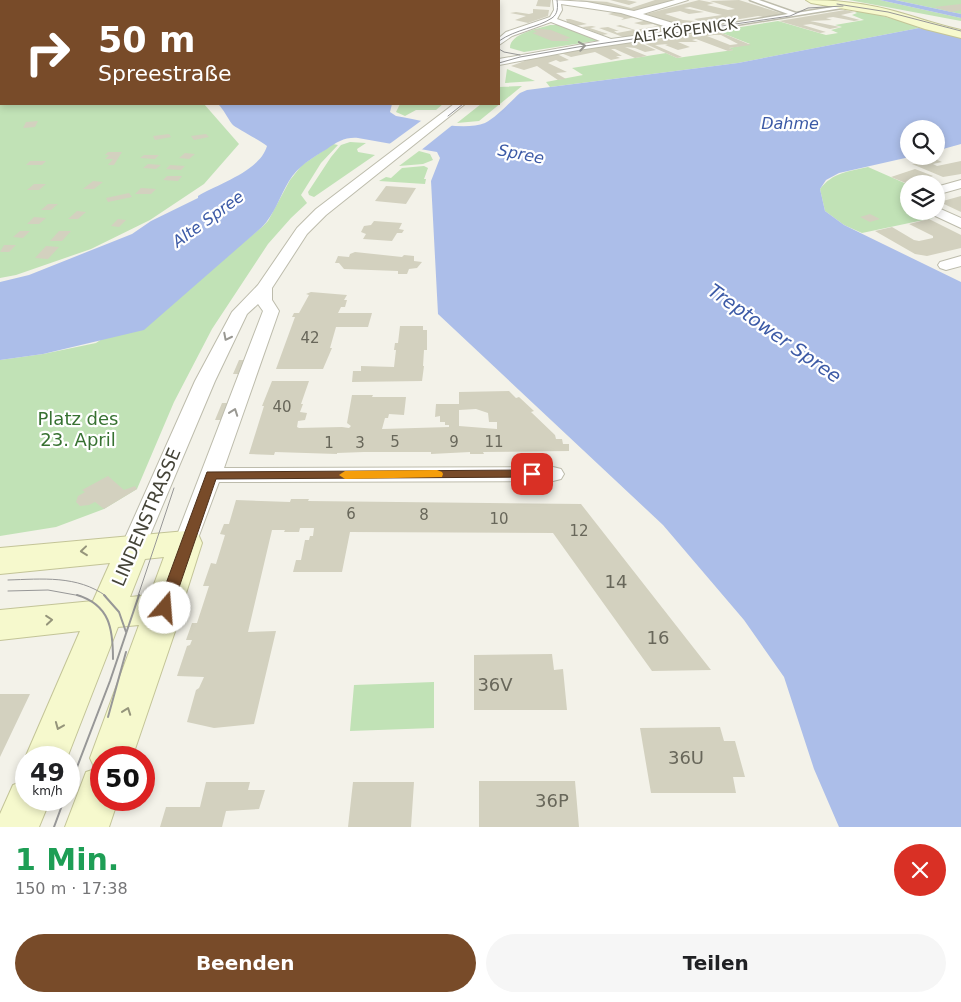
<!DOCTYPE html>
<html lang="de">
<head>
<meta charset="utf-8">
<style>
  :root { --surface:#fff; --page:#f6f6f6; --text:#202124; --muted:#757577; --accent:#784b29 }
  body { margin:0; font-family:"DejaVu Sans",sans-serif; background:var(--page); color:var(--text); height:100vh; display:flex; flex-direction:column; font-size:19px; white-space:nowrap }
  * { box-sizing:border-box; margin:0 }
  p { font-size:16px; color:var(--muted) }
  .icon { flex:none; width:28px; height:28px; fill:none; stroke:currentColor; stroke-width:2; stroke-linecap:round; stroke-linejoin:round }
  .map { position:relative; height:827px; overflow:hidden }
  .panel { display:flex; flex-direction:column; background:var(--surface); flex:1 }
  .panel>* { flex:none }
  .banner { position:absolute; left:0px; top:0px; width:500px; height:105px; box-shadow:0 2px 8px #0003; background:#784b29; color:#fff; overflow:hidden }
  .tools { position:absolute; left:900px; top:120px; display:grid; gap:10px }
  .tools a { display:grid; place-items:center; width:45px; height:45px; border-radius:50%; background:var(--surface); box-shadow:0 2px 8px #0003; font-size:25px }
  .speed { position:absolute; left:15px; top:746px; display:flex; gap:10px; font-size:25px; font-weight:700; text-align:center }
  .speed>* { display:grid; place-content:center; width:65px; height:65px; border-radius:50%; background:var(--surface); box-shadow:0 2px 8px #0003; line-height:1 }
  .speed small { font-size:12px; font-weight:400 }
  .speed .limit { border:8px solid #d22; background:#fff; color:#111 }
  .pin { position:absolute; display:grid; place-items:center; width:42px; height:42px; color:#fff; margin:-21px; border-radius:10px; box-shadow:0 2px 8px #0006 }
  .me { position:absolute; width:55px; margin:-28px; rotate:18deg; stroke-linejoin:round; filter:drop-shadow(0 0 4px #0008) }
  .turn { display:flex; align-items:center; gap:18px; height:105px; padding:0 15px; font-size:22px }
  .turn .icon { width:65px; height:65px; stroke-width:2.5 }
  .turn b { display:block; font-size:35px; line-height:42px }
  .round { display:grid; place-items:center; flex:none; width:52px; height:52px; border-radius:26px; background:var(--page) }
  .head { display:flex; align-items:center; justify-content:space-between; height:85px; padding:0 15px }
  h1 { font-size:30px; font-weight:600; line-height:38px; color:#1e9e55 }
  .action { display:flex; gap:10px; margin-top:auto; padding:10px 15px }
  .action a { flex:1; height:58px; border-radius:30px; background:var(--accent); color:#fff; font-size:20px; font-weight:600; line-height:58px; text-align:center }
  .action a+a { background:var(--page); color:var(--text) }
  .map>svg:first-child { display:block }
  .green { fill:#c1e2b6 }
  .water { fill:#acbee9 }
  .pier { fill:#f3f2e9 }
  .building { fill:#d3d1bf; fill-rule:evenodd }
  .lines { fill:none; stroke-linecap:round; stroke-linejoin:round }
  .pedestrian-casing { stroke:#bdbcac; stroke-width:3 }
  .minor-casing { stroke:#bdbcac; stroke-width:2 }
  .secondary-casing { stroke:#c3c497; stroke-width:2 }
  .pedestrian { fill:#fff; fill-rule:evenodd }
  .minor { fill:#fff; fill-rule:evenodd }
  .secondary { fill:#f6f9cd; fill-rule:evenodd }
  .tram-far1 { stroke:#979797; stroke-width:1 }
  .tram { stroke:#979797; stroke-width:2 }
  .oneway { stroke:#999892 }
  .oneway2 { stroke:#95957b }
  .route { fill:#784b29; stroke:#4e311b }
  .slow { fill:#f59e0b }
  .labels { text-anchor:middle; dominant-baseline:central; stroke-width:4.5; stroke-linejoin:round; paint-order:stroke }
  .far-street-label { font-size:15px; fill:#454438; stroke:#fff }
  .number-label { font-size:15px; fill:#68675a }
  .far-water-label { font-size:16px; font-style:italic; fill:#3c5aa6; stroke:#fff }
  .park-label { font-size:18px; fill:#377131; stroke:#fff }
  .street-label { font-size:18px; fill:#454438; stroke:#fff }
  .near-number-label { font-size:18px; fill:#68675a }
  .water-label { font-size:19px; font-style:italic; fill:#3c5aa6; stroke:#fff }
</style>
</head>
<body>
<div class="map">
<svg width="961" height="827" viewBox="0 0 961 827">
  <rect width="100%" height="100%" fill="#f3f2e9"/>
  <!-- green -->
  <path class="green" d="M849,0H880L961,18V21Z
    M895,0H961V14Z
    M864,11L908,23L919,28L738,63L550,87L546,82L583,75L572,68L666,53L677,58L733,50L729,48L750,44L717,31L778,21L826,35L838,33L831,30L842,27L835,25L864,20L852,15L857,13L855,12Z
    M550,25H561L601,40L524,52L510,48C510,33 538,29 550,25Z
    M0,34L1,104H204L239,144L204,184L150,220L91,249L16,275L0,278Z
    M507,69L535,81L505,83Z
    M522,86L479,121L457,123L481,104H499V87Z
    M400,104H443L436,110H416L405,116L396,112Z
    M350,142L366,143L357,149L358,152L375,155L314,197L309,195L308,192L331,157L341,145Z
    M333,144L338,145L321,163L301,195L307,203L291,218L268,244L212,329L174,402L137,489L104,509L56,527L0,536V360L43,354L96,343L230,253L262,227L268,221L290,180L302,165Z
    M419,151L430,154L433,160L423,164L399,166Z
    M424,166L428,168L424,179H426L425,184L379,181L386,177L391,178L402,168Z
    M868,167L909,185V190L906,191L909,211H920L933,218L862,233L844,225L825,211L820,189C832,173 849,171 868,167Z
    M434,682V728L350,731L354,685Z"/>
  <!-- water -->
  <path class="water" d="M880,0H895L961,14V18Z
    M919,28L952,35H961V144L936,151V129H909V156H914L839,173L826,180L820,189L825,211L844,225L961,282V827H839L814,769L784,677L744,620L663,525L438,314L431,181L440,158L437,152L358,138C345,137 337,142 327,149C312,158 298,166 289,181C280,196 274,215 262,227L144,330L43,354L0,360V282L29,275L132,234L151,221L198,198V196C218,184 260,171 267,146C260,140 235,128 232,124C227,117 224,110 218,104H392L390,112L396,116C420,120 462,132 485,123C497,117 510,102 520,93L527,90L738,63Z"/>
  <!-- pier -->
  <path class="pier" d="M425,118L455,123L420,151L388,145Z"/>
  <!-- building -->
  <path class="building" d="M538,0H551L550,7L536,6Z
    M577,0L609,2H607L631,8L655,0H677L631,12Z
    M610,0H626L637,2L629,5Z
    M699,0L714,3L707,5L728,10L735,9L710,1L739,0L784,14L763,17L758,16L692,27H684L646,14ZM690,7L709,12L722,15L694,19L699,21H695L683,20L665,14L680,11L689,14L704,12L684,8Z
    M961,4V10L951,12L934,7Z
    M533,9L549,10L548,16L528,23L515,20L526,16L510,13L516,12L529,14L533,13Z
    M845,10L854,12L841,15L860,20L854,21L833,17L826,18L832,20L810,21L840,27L830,29L811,24L803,25L826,32L820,33L779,21Z
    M616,12L635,17L621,20L624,18L608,14Z
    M566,19H570L587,24L576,26L567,22Z
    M648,20L677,29L623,37L599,28L608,27L619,31H614L617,33L633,30L616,26L620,25L635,30L658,26L653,24L642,25L634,23Z
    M592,26L596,27L590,28L608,34L602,35L582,27Z
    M541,29L551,30L571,38L565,39L570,41H552L532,33L537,32L533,30Z
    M717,31L751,45L729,48L734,50L728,51L696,39L692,40L698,42H678L690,47L678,50L665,45L668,44L655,45L682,57L677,58L639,41ZM714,35H721L738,44L730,45L707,36Z
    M636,41L656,50L645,52L635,48L625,47L647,56L635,58L615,49H611L622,56H616L620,58L611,60L595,52L571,57L561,53Z
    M557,54L569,60L560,62L556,60L548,63L567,72L556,73L566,79L558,80L537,66L524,70L511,66L530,59Z
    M38,121L35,127L23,128L26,122Z
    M169,134L171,137L155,140L153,136Z
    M206,134L209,137L194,140L191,136Z
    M108,152H122L114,165H108L113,159H105L109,155H105Z
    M185,153L195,154L189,159L179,158Z
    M144,155H159L155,159L140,158Z
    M933,158L942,162L933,164L937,166L961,161V174L943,177L912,164H918L921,163L918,162Z
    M30,161H46L42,165H26Z
    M148,164L161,165L156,169L143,168Z
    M170,165L185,166L181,170L166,169Z
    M915,169L933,176L928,178L933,180L919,184H908L891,177Z
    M167,176H182L178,181L163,180Z
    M93,181L103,182L94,189H83Z
    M34,184H46L39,190H27Z
    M386,186L416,188L406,204L375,201Z
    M141,188L156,189L151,194H135Z
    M129,193L132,197L108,202L106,198Z
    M961,196V212L944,204L943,201Z
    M48,204H58L51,210H41Z
    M77,211L86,212L78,219H68Z
    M870,214L880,219L870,222L860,217Z
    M34,217L46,218L39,224H27Z
    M118,219L126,220L119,227L111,226Z
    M929,219L961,235V248L927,256L915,254L875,231L892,227L914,240L919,241L933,238V236L909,224Z
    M374,221L402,223L399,229L404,230L402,233H397L392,241L363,239L366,234L361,232L364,226L371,225Z
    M20,231H30L23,238L13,237Z
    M59,231H71L62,241H50Z
    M4,245H16L9,252H0Z
    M46,246L59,247L48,259L35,258Z
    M355,252L402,257L404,255L414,256V261L422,262L417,268L409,269L407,274H398V271L344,269L339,263H335L338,256L349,257L350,254Z
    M311,292L347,295L344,300H347L345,307H341L338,313H372L368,327H336L330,348H332L323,369H276L295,317H292L294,313H299L309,295L306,294Z
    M400,326H423V330H427V350H424L423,366H424L422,381L352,382L353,371H361V366L394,367L396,350H394L395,343H398Z
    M239,360H244L238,374H233Z
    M272,381H309L301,404H303L300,412L307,413L305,420L298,421L297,427L299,428L342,427L349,428L351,426L347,423L352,395H373L372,397H406L404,415L389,414L388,418H385L382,429L449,427V425H445V422H440V416L435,417L436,404H459V392L509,391L516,398L519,397L534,411L531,412L555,435L556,439H562L563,444H569V451L483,452L484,454H470V452L431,454V452H364L337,453V454L275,452L274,455L249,454L264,406H262ZM476,409L488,413L489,422H497V429L459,426V410Z
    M222,403H227L221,420H215Z
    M108,476L124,490L135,486L137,489L104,509L95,502L89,505L80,506L76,502L78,496L85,492L82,490Z
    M291,499H309L308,501L581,504L711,670L652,671L553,533L350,532L342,572H293L296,560H301L305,540H309L310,536H313L314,528H300L299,532H284L285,530H272L248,632L276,631L254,724L214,728L187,722L196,690L199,688L204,677L177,676L187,646L190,645L192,640H186L192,623H197L209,586H203L211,563L216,564L225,535L220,534L224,524H229L236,500L290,502Z
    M552,654L554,670L563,669L567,710H474V655Z
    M0,694H30L0,757Z
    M720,727L724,741H735L745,777H733L736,793H651L640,728Z
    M479,781H575L579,827H479Z
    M206,782H250L248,790H265L259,809L226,811L222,827H160L166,807H200Z
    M353,782H414L411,827H348Z"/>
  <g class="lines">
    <!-- pedestrian casing -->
    <g class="pedestrian-casing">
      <path id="pedestrian" d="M750,0H759L796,13L839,6L842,8L687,33L684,31L788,14Z"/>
    </g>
    <!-- minor casing -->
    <g class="minor-casing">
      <path id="minor" d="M553,0L587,2L634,11L675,0H688L643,14L686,27L691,31L687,34L578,50L499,65V59L600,41L551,22L512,36L499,45V38L506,32L550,17L554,10ZM561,4L621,13L677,30L611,39L557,19L562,10Z
        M454,104H465L326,215L307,234L272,288V300L279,311L224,468L553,467L561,469L564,474L561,479L553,481L219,482L194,549L186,552L178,549L174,543L263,311L258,304L247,314L215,381L145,547L141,553L133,556L125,553L121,547L195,381L232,312L258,285L297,228L316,209Z
        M961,180V188L936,195V187Z
        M936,207L961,218V228L931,214L929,211H936Z
        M961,256V266L946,270L940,268L938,265L940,262Z"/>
    </g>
    <!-- secondary casing -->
    <g class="secondary-casing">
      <path id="secondary" d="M806,0C834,0 863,3 890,10C914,16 937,25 961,30V38L925,29L886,16L811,3Z
        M186,531L198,534L202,543L182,606L183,608L132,758H101V800H118L109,827H65L86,772L95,769L90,758L139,625L118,627L67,758H26V760L25,758L80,631L0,640V610L93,601L110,563L0,574V548ZM164,557L150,595L130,597L145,559Z
        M26,780V800H50L39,827H0V814L13,785Z"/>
    </g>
    <!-- pedestrian -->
    <use href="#pedestrian" class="pedestrian"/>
    <!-- minor -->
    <use href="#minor" class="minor"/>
    <!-- secondary -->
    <use href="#secondary" class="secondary"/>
    <!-- tram-far1 -->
    <path class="tram-far1" d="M837,4L888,12L961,31
      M499,41C516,29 537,28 552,18C558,14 558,7 557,0
      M499,49L504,52L520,55
      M499,63L520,57L578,47L790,16L808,8L843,6
      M448,116L463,104
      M8,580C42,579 77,575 106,596
      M8,591L48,590L81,596
      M138,596L174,488"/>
    <!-- tram -->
    <path class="tram" d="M77,595C110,605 113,629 113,659
      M104,595L119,612L126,632
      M108,717L126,652
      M69,788L110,681L139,595
      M54,827L64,800"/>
  </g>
  <!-- one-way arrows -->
  <defs><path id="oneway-chevron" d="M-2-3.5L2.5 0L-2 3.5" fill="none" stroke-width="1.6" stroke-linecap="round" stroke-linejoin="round" transform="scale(1.25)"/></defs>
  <g class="oneway">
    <use href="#oneway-chevron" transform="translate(582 46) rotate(-9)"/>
    <use href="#oneway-chevron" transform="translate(227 337) rotate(117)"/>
    <use href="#oneway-chevron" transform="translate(234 412) rotate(-70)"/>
  </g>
  <g class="oneway2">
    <use href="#oneway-chevron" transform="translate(84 551) rotate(174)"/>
    <use href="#oneway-chevron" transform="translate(49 620) rotate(-5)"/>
    <use href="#oneway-chevron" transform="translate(127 711) rotate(-70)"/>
    <use href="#oneway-chevron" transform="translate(59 726) rotate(112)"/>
  </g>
  <!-- route -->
  <path class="route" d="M532,470L536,471L538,474L536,477L216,479L172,608L170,612L165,614L159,612L157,608L207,472Z"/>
  <!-- slow -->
  <path class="slow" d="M437,470L442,472L443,474L442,477L345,479L339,475L345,471Z"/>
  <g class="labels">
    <!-- far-street labels -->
    <g class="far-street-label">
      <text transform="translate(685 31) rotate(-8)">ALT-KÖPENICK</text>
    </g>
    <!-- number labels -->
    <g class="number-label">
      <text x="310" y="338">42</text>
      <text x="282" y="407">40</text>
      <text x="395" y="442">5</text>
      <text x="454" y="442">9</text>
      <text x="494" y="442">11</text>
      <text x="329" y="443">1</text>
      <text x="360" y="443">3</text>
      <text x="351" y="514">6</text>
      <text x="424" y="515">8</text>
      <text x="499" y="519">10</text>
      <text x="579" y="531">12</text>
    </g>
    <!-- far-water labels -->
    <g class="far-water-label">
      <text x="790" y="123">Dahme</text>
      <text transform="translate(521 154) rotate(11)">Spree</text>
      <text transform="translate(208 219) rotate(-36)">Alte Spree</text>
    </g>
    <!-- park labels -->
    <g class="park-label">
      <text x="78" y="418">Platz des<tspan x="78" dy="21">23. April</tspan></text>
    </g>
    <!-- street labels -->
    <g class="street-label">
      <text transform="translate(146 517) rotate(-67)">LINDENSTRASSE</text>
    </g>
    <!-- near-number labels -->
    <g class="near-number-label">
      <text x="616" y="581">14</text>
      <text x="658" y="637">16</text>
      <text x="495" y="684">36V</text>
      <text x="686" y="757">36U</text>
      <text x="552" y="800">36P</text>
    </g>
    <!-- water labels -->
    <g class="water-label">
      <text transform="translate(775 333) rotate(35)">Treptower Spree</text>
    </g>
  </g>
</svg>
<div class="tools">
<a><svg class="icon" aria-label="search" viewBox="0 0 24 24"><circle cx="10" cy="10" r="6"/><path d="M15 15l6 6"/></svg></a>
<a><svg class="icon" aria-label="layers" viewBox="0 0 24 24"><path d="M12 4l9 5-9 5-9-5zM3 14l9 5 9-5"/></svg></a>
</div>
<div class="speed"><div>49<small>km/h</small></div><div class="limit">50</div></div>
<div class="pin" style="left:532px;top:474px;background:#d93025"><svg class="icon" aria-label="arrive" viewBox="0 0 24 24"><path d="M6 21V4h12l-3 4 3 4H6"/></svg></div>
<svg class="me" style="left:165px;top:608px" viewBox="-20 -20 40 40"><circle r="19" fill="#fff"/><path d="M0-13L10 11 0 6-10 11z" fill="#784b29"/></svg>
<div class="banner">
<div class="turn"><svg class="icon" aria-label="right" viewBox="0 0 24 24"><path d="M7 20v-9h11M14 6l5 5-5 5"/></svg><div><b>50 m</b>Spreestraße</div></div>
</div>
</div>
<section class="panel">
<div class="head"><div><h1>1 Min.</h1><p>150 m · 17:38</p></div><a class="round" style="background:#d93025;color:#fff"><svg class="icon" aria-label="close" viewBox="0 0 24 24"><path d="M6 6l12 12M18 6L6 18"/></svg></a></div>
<div class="action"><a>Beenden</a><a>Teilen</a></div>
</section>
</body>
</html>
